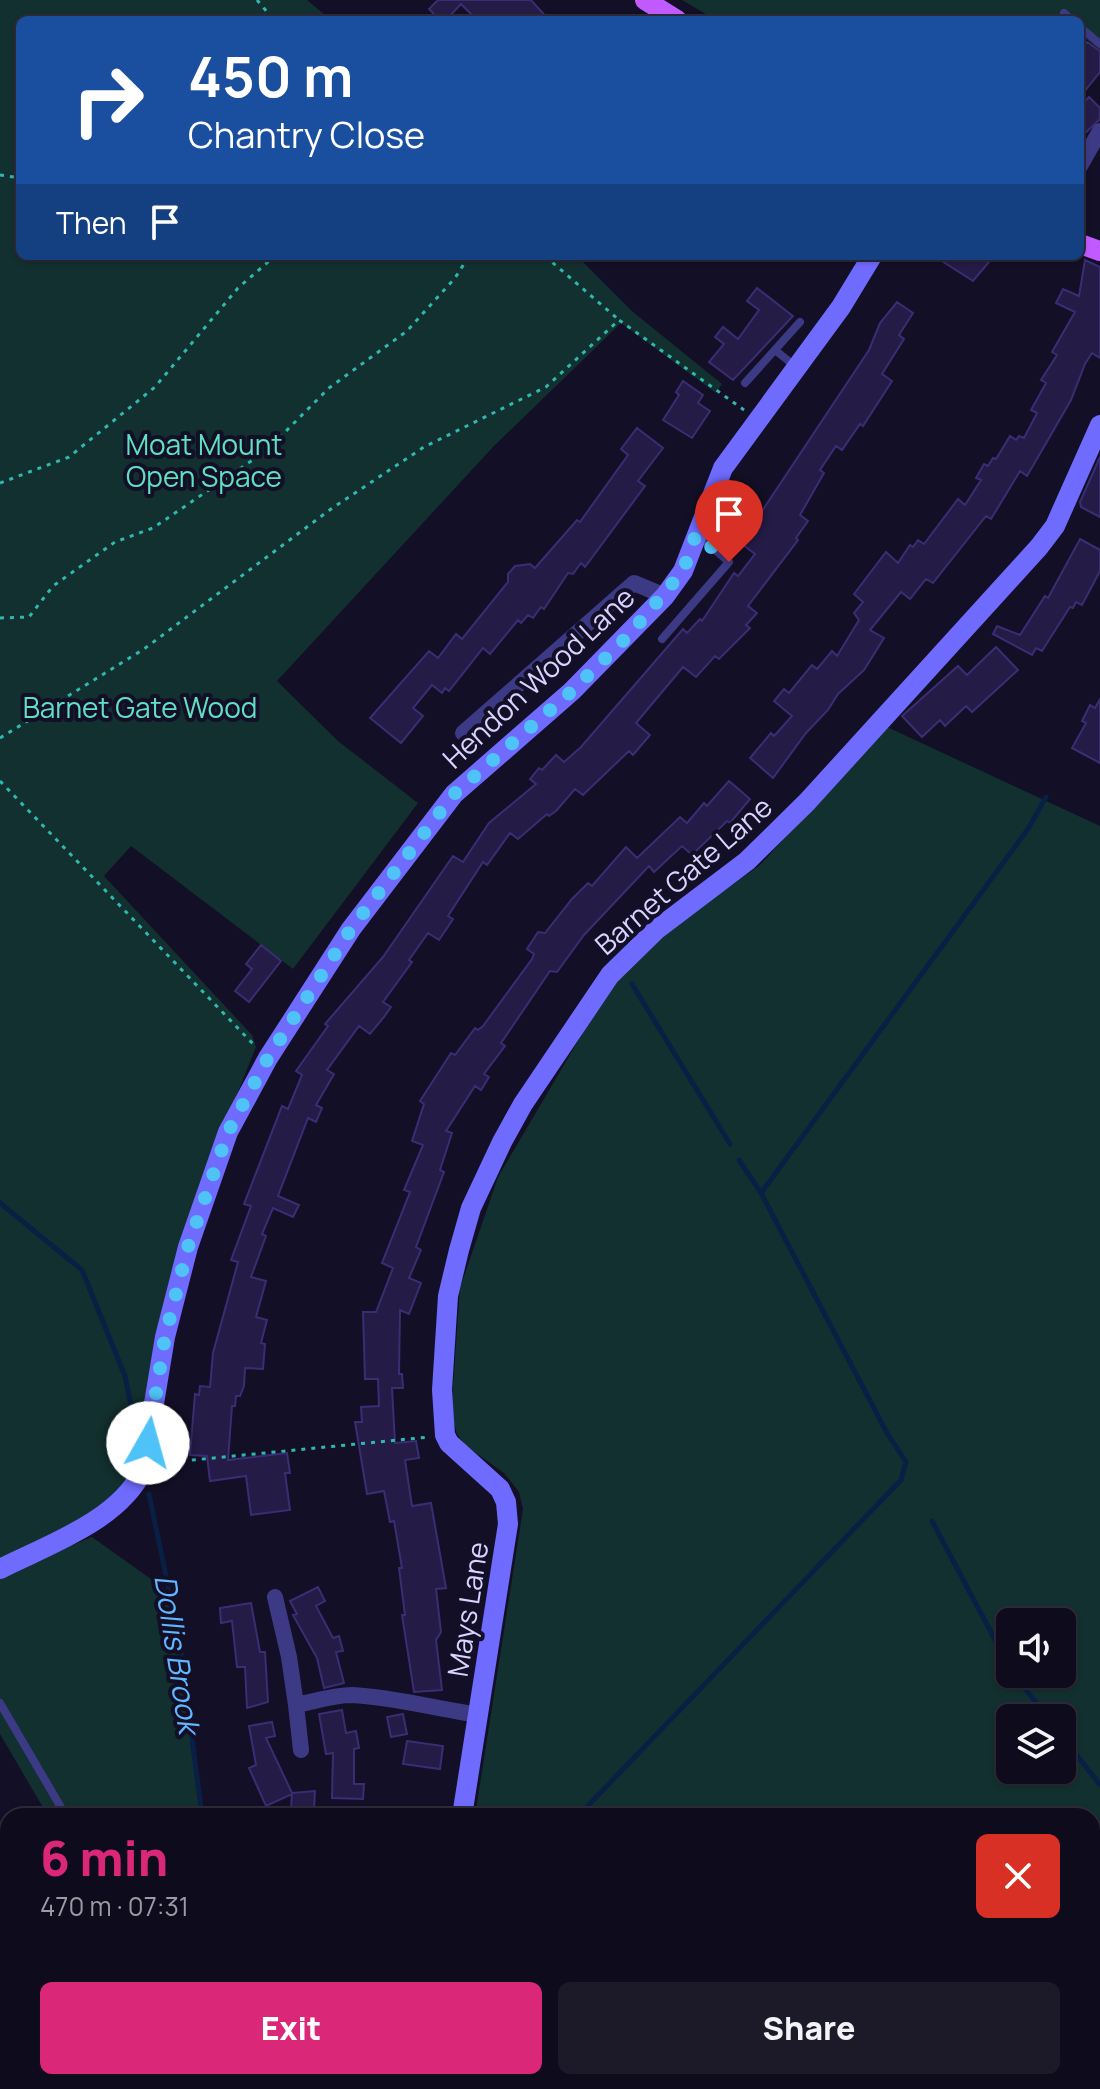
<!DOCTYPE html>
<html lang="en">
<head>
<meta charset="utf-8">
<style>
  :root { --surface:#0e0b1c; --page:#1c1929; --text:#f1f3f6; --muted:#9b9ba3; --line:#2e2b3b; --accent:#db2777 }
  body { margin:0; font-family:Manrope,sans-serif; background:var(--page); color:var(--text); height:100vh; display:flex; flex-direction:column; font-size:30px; white-space:nowrap }
  * { box-sizing:border-box; margin:0 }
  p { font-size:26px; color:var(--muted) }
  .icon { flex:none; width:44px; height:44px; fill:none; stroke:currentColor; stroke-width:2; stroke-linecap:round; stroke-linejoin:round }
  .map { position:relative; flex:1; overflow:hidden }
  .side { position:absolute; left:0px; top:1808px; width:1100px; height:282px; display:flex; flex-direction:column; background:var(--surface); border-radius:24px 24px 0 0; box-shadow:0 2px 6px #0004,0 0 0 2px var(--line) }
  .side>* { flex:none }
  .top-card { position:absolute; left:16px; top:16px; width:1068px; height:244px; border-radius:12px; box-shadow:0 2px 6px #0004,0 0 0 2px var(--line); background:#1a4fa0; color:#fff; overflow:hidden }
  .controls { position:absolute; left:996px; top:1608px; display:grid; gap:16px }
  .controls a { display:grid; place-items:center; width:80px; height:80px; border-radius:12px; background:var(--surface); box-shadow:0 2px 6px #0004,0 0 0 2px var(--line); font-size:40px }
  .pin { position:absolute; display:grid; place-items:center; width:68px; height:68px; color:#fff; margin:-82px -34px; border-radius:50% 50% 50% 0; rotate:-45deg; box-shadow:0 0 8px #0007 }
  .pin .icon { rotate:45deg }
  .me { position:absolute; width:88px; margin:-44px; rotate:7deg; stroke-linejoin:round; filter:drop-shadow(0 0 6px #0008) }
  .turn { display:flex; align-items:center; gap:28px; height:168px; padding:0 40px; font-size:36px }
  .turn .icon { width:104px; height:104px; stroke-width:2.5 }
  .turn b { display:block; font-size:56px; line-height:68px }
  .then { display:flex; align-items:center; height:76px; padding:0 40px; background:#0003; gap:16px; font-size:30px }
  .round { display:grid; place-items:center; flex:none; width:84px; height:84px; border-radius:12px; background:var(--page) }
  .summary { display:flex; align-items:center; justify-content:space-between; height:136px; padding:0 40px }
  h1 { font-size:48px; font-weight:800; line-height:60px; color:var(--accent) }
  .cta { display:flex; gap:16px; margin-top:auto; padding:16px 40px }
  .cta a { flex:1; height:92px; border-radius:12px; background:var(--accent); color:#fff; font-size:32px; font-weight:800; line-height:92px; text-align:center }
  .cta a+a { background:var(--page); color:var(--text) }
  .map>svg:first-child { display:block }
  .green { fill:#12302f; fill-rule:evenodd }
  .lines { fill:none; stroke-linecap:round; stroke-linejoin:round }
  .stream { stroke:#0a1f44; stroke-width:5 }
  .building { fill:#241b47; stroke:#3b2d73; stroke-width:2 }
  .path { stroke:#2fb8b0; stroke-width:3; stroke-dasharray:4 6; stroke-linecap:butt }
  .lane { stroke:#3d3a85; stroke-width:8 }
  .street { stroke:#3d3a85; stroke-width:16 }
  .secondary { stroke:#6f6bff; stroke-width:20 }
  .primary { stroke:#c25bff; stroke-width:20 }
  .route { stroke:#4fc3f7; stroke-width:14; stroke-dasharray:0 25.2 }
  .labels { text-anchor:middle; dominant-baseline:central; stroke-width:8; stroke-linejoin:round; paint-order:stroke }
  .park-label { font-size:28px; fill:#5fe0c0; stroke:#130f26 }
  .street-label { font-size:28px; fill:#d9d4ff; stroke:#130f26 }
  .water-label { font-size:30px; font-style:italic; fill:#62b6ff; stroke:#130f26 }
</style>
</head>
<body>
<div class="map">
<svg width="1100" height="2089" viewBox="0 0 1100 2089">
  <rect width="100%" height="100%" fill="#130f26"/>
  <!-- green -->
  <path class="green" d="M0,0H307L331,20H20V256H577L633,312L722,384L716,393L621,323L493,447L277,681L338,741L418,803L293,969L131,846L104,876L252,1035L256,1047L223,1129L135,1487L0,1566Z
    M682,0H1100V50L1086,39L1080,46V20H716Z
    M887,727L1100,826V1930L1092,1933V1816H475L523,1509L519,1492L504,1473L466,1446L457,1434L451,1414L460,1288L498,1177L608,990L658,937L759,866ZM1010,1622H1062V1674H1010ZM1010,1718H1062V1770H1010Z
    M92,1537L172,1594L204,1816H48L0,1734V1575Z
    M1100,1932V2089H753L731,2082H1092V1935Z
    M546,2082H711L693,2089H550Z"/>
  <g class="lines">
    <!-- stream -->
    <path class="stream" d="M632,984L730,1144
      M739,1160L761,1193
      M0,1203L82,1270L125,1376L139,1445
      M149,1494L180,1644L202,1816
      M932,1521L1010,1668
      M1014,1674L1048,1718
      M1062,1736L1100,1785
      M578,1816L901,1480L906,1462L887,1433L761,1193L1028,829L1046,797
      M1092,1914L1100,1911
      M257,2082L262,2089
      M562,2082L566,2089
      M665,2089L681,2082"/>
  </g>
  <!-- building -->
  <path class="building" d="M438,0H531L549,20H477L461,4L446,20H440L429,9Z
    M1087,42L1100,51V72L1080,97V51Z
    M1089,97L1100,108V119L1080,138V106Z
    M934,256H994L973,281Z
    M1085,260L1100,267V358L1092,353L1085,364L1071,400L1027,476L1020,471L991,519L986,516L933,583L926,579L910,599L901,592L870,630L884,638L864,670L838,694L828,710L806,733L773,778L750,758L771,733L774,736L792,716L774,701L784,689L789,693L812,665L817,669L832,651L837,656L859,620L854,613L863,602L854,594L886,552L898,563L910,545L913,547L918,540L924,544L958,499L965,505L981,480L976,478L984,464L988,466L993,458L996,459L1010,436L1016,440L1019,436L1024,438L1037,413L1031,410L1046,383L1041,380L1057,355L1052,352L1075,312L1056,303L1063,289L1079,296Z
    M757,288L793,316L733,380L709,362L724,344L715,337L723,327L738,339L759,310L747,301Z
    M897,302L913,313L899,335L904,339L882,374L892,381L863,426L860,424L842,450L836,446L820,470L824,473L800,515L808,521L796,538L798,540L748,606L757,613L746,625L750,628L719,659L715,656L696,677L683,667L636,723L650,735L633,755L629,751L583,795L575,789L556,811L549,816L547,814L518,839L510,833L487,865L483,862L448,916L453,919L439,940L428,933L409,960L412,962L383,1002L391,1007L384,1017L370,1034L359,1026L327,1070L334,1074L316,1105L322,1108L316,1122L308,1118L278,1196L299,1205L293,1217L273,1208L262,1234L266,1236L251,1277L266,1281L256,1317L267,1320L261,1343L265,1344L263,1369L245,1368L244,1386L240,1396H236L235,1406H232L228,1460L287,1453L290,1473H285L290,1510L251,1515L246,1476L210,1481L207,1456L190,1455L195,1394L199,1395L200,1386L210,1387L213,1353L238,1262L231,1260L251,1206L244,1204L282,1106L288,1109L302,1075L296,1071L328,1026L325,1024L383,957L453,856L463,862L489,823L536,784L530,779L539,768L542,770L556,755L564,762L581,747L683,629L687,633L700,619L702,621L734,573L738,576L755,554L742,544L759,521L756,520L869,350L880,323Z
    M683,381L703,395L698,403L710,411L692,438L663,420L679,395L676,392Z
    M637,428L663,448L638,481L645,486L585,567L581,563L573,574L568,573L544,609L541,607L533,618L528,615L521,623L518,620L490,654L483,648L449,691L445,688L442,693L432,685L413,708L423,716L401,743L370,718L429,651L438,658L456,634L462,639L508,582V574L515,566L530,564L535,568L577,520L580,522L628,455L621,449Z
    M1100,457V517L1081,507L1080,502Z
    M1080,539L1100,550V571L1082,605L1076,602L1073,608L1070,607L1042,651L1036,648L1032,655L993,634L997,626L1020,635L1045,596L1048,598Z
    M996,647L1018,670L972,712L966,706L945,726L940,720L922,737L902,716L958,666L967,675Z
    M1100,699V763L1072,748L1086,723L1082,721L1090,705L1095,708Z
    M729,781L750,799L730,823L727,821L692,855L682,846L654,872L649,866L584,935L557,972L550,971L501,1043L505,1046L484,1074L489,1077L481,1090L475,1086L446,1131L452,1133L440,1170L444,1172L416,1247L421,1250L409,1278L421,1283L409,1314L400,1310L399,1374H402L403,1388H392L395,1443L416,1441L419,1458L405,1460L412,1506L431,1503L446,1588L436,1589L441,1632L436,1640L442,1690L414,1692L402,1615H405L399,1568H402L394,1521L390,1522L384,1491L367,1494L355,1422H362L361,1407L379,1406L378,1379H365L363,1312H376L393,1268L382,1263L410,1192L404,1190L423,1145L412,1141L424,1104L420,1101L451,1053L455,1055L475,1028L478,1030L483,1026L532,959L534,954L527,949L538,932L545,933L572,899L588,883L592,886L626,847L637,858L680,817L687,823L704,803L707,806Z
    M261,945L281,961L249,1002L235,991L252,969L246,964Z
    M318,1587L325,1601L316,1606L333,1638L339,1636L343,1651L336,1652L344,1683L324,1688L317,1658L293,1615L297,1614L290,1601Z
    M251,1603L260,1652H265L268,1702L247,1708L245,1667H237L232,1621L221,1623L220,1608Z
    M342,1710L346,1733L356,1731L359,1748L354,1749V1784H364L363,1799L332,1798L333,1753L326,1754L319,1714Z
    M403,1714L407,1734L391,1737L387,1717Z
    M272,1722L275,1736L266,1738L292,1793L315,1791L314,1809L291,1808L292,1794L266,1806L249,1768L256,1765L249,1726Z
    M407,1741L443,1746L440,1769L403,1764Z"/>
  <g class="lines">
    <!-- path -->
    <path class="path" d="M257,0L274,20
      M0,175L20,178
      M545,256L619,320
      M0,483L69,457L155,387L238,288L275,256
      M0,618L29,617L53,586L115,542L153,528L266,451L329,388L407,331L455,278L469,256
      M0,738L144,649L331,509L424,447L546,387L619,320L744,410
      M0,781L256,1047
      M162,1463L429,1437"/>
    <!-- lane -->
    <path class="lane" d="M1064,13L1072,20
      M1080,27L1100,44
      M775,350L796,367
      M745,383L800,322
      M662,639L729,562L698,535
      M0,1703L66,1816"/>
    <!-- street -->
    <path class="street" d="M1080,166L1100,131
      M463,733L634,583L665,596
      M275,1597L289,1657L296,1705
      M301,1750L296,1705C313,1702 334,1695 352,1695C394,1697 437,1709 479,1715"/>
    <!-- secondary -->
    <path class="secondary" d="M0,1569C47,1545 119,1521 143,1470L165,1337L188,1247L228,1132L268,1058L351,929L454,794L572,691L665,596L683,571L723,468L841,307L872,256
      M462,1816L508,1524L506,1502L500,1489L449,1443L445,1435L442,1390L448,1296L459,1250L471,1208L502,1142L523,1104L610,975L656,930L747,861L807,802L1039,547L1055,526L1100,425
      M529,2082L532,2089"/>
    <!-- primary -->
    <path class="primary" d="M645,0L677,20
      M1080,244L1100,251"/>
  </g>
  <g class="lines">
    <!-- route -->
    <path class="route" d="M148,1443L165,1337L188,1247L228,1132L268,1058L351,929L454,794L572,691L628,636L683,571L696,534L729,562"/>
  </g>
  <g class="labels">
    <!-- park labels -->
    <g class="park-label">
      <text x="204" y="444">Moat Mount<tspan x="204" dy="32">Open Space</tspan></text>
      <text x="140" y="707">Barnet Gate Wood</text>
    </g>
    <!-- street labels -->
    <g class="street-label">
      <text transform="translate(538 677) rotate(-43)">Hendon Wood Lane</text>
      <text transform="translate(683 875) rotate(-41)">Barnet Gate Lane</text>
      <text transform="translate(467 1609) rotate(-81)">Mays Lane</text>
    </g>
    <!-- water labels -->
    <g class="water-label">
      <text transform="translate(178 1654) rotate(81)">Dollis Brook</text>
    </g>
  </g>
</svg>
<div class="controls">
<a><svg class="icon" aria-label="sound" viewBox="0 0 24 24"><path d="M4 9h4l5-4v14l-5-4H4zM17 9q2 3 0 6"/></svg></a>
<a><svg class="icon" aria-label="layers" viewBox="0 0 24 24"><path d="M12 4l9 5-9 5-9-5zM3 14l9 5 9-5"/></svg></a>
</div>
<div class="pin" style="left:729px;top:562px;background:#d93025"><svg class="icon" aria-label="arrive" viewBox="0 0 24 24"><path d="M6 21V4h12l-3 4 3 4H6"/></svg></div>
<svg class="me" style="left:148px;top:1443px" viewBox="-20 -20 40 40"><circle r="19" fill="#fff"/><path d="M0-13L10 11 0 6-10 11z" fill="#4fc3f7"/></svg>
<div class="top-card">
<div class="turn"><svg class="icon" aria-label="right" viewBox="0 0 24 24"><path d="M7 20v-9h11M14 6l5 5-5 5"/></svg><div><b>450 m</b>Chantry Close</div></div>
<div class="then">Then<svg class="icon" aria-label="arrive" viewBox="0 0 24 24"><path d="M6 21V4h12l-3 4 3 4H6"/></svg></div>
</div>
<section class="side">
<div class="summary"><div><h1>6 min</h1><p>470 m · 07:31</p></div><a class="round" style="background:#d93025;color:#fff"><svg class="icon" aria-label="close" viewBox="0 0 24 24"><path d="M6 6l12 12M18 6L6 18"/></svg></a></div>
<div class="cta"><a>Exit</a><a>Share</a></div>
</section>
</div>
</body>
</html>
